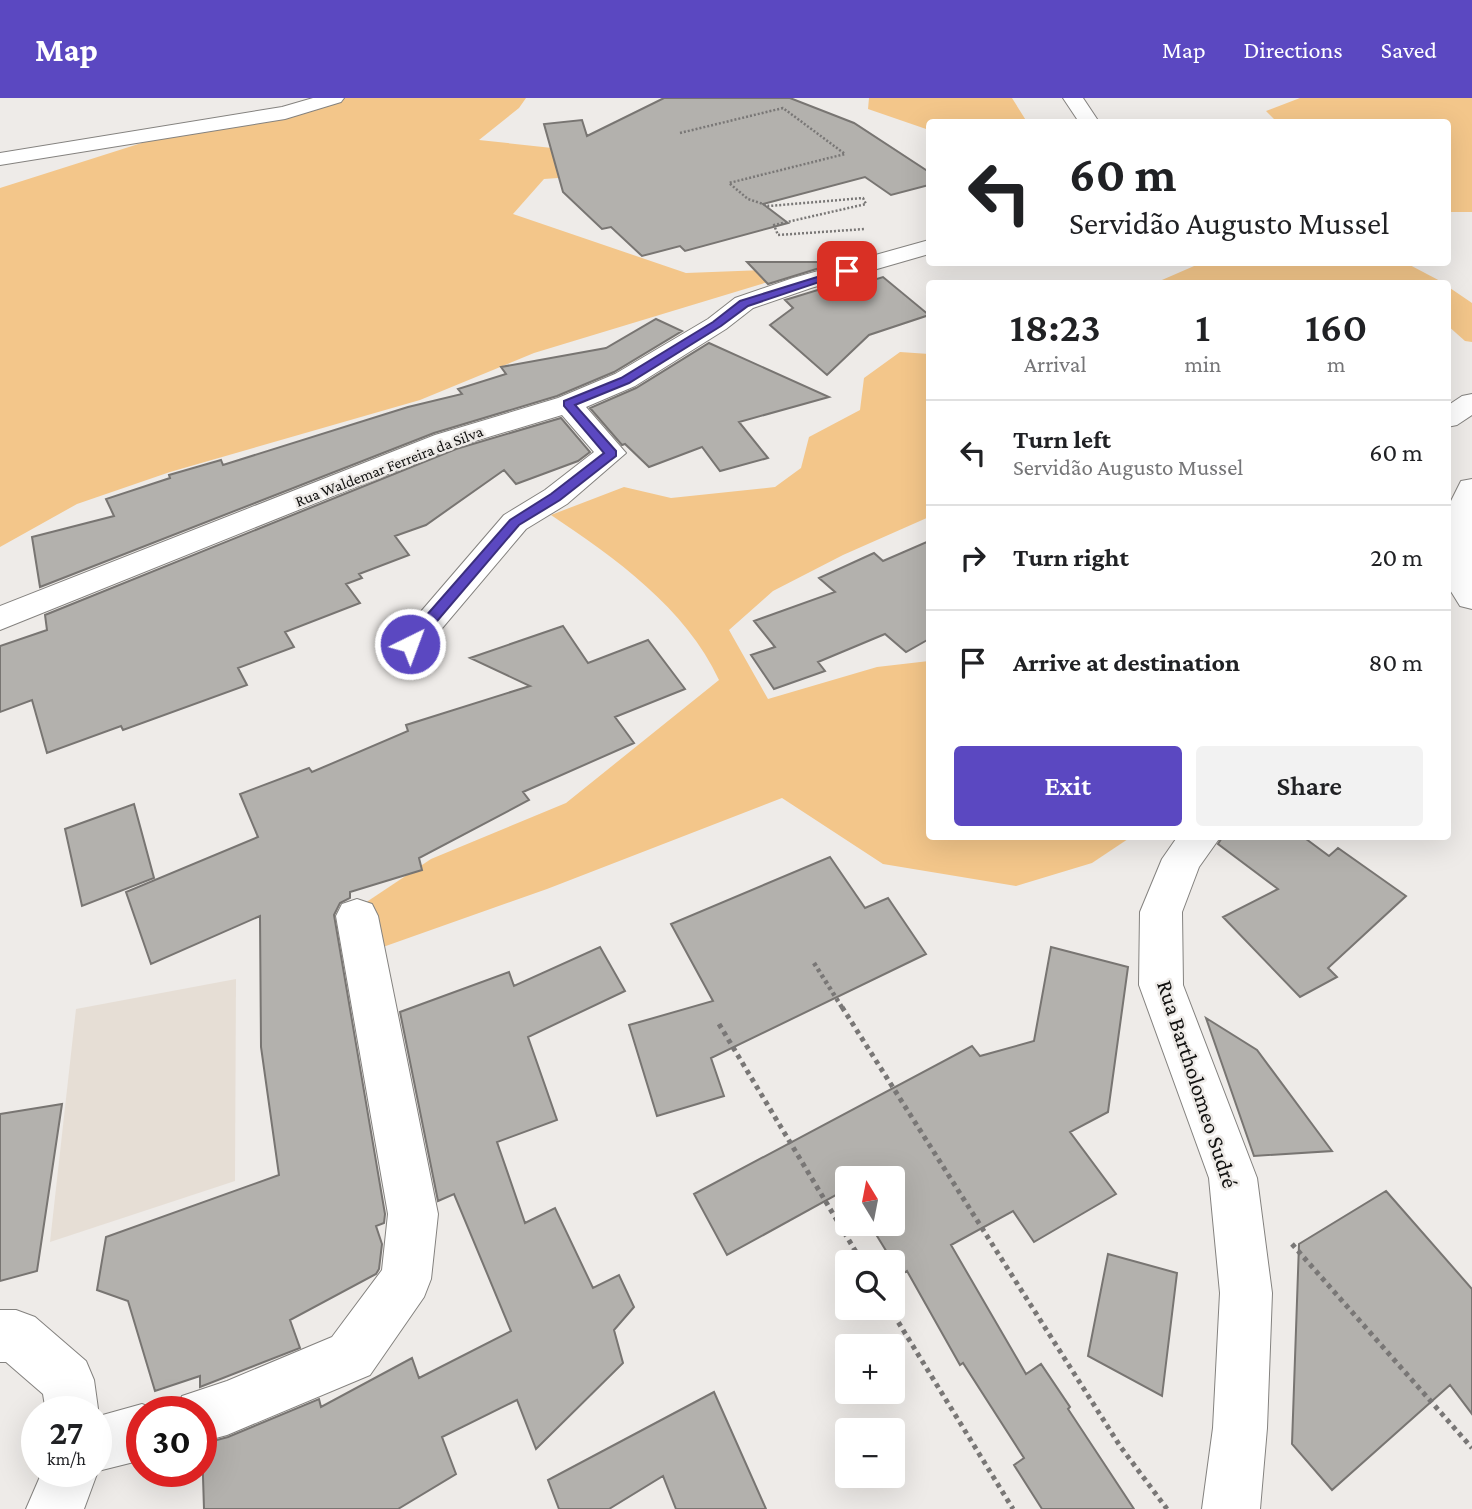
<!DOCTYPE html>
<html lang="en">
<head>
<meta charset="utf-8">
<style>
  :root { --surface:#fff; --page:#f2f2f2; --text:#202124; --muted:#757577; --line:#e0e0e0; --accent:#5b48c1 }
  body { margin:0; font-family:"Crimson Pro",serif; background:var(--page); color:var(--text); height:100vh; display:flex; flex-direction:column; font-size:26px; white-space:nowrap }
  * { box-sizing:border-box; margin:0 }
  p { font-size:23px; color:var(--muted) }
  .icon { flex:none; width:38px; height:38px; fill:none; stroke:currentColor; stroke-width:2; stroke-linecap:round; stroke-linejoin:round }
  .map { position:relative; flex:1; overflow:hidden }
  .panel { position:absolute; left:926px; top:182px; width:525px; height:560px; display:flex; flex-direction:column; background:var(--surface); border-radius:7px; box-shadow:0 7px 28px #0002 }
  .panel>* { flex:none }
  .banner { position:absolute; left:926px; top:21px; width:525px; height:147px; border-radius:7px; box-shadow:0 7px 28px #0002; background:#fff; color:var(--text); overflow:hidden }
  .needle { width:46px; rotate:350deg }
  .tools { position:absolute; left:835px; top:1068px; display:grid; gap:14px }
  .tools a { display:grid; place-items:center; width:70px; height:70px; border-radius:7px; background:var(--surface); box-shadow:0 7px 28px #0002; font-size:35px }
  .speed { position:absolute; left:21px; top:1298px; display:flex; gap:14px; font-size:35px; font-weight:700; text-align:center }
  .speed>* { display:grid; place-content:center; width:91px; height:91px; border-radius:50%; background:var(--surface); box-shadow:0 7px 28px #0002; line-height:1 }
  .speed small { font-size:18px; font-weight:400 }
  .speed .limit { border:10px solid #d22; background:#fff; color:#111 }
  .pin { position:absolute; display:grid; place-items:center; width:60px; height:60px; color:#fff; margin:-30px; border-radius:14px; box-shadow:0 4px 10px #0006 }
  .me { position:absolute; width:77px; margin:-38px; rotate:42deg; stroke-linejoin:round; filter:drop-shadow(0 0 5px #0008) }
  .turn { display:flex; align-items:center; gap:24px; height:147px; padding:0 28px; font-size:32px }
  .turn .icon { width:91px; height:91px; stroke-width:2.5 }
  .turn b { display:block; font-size:49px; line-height:60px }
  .eta { display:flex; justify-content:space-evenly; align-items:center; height:119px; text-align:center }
  .eta b { font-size:42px; font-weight:600; line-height:49px }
  .button { display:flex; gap:14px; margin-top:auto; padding:14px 28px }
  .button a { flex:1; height:80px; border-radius:7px; background:var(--accent); color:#fff; font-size:28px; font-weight:600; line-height:80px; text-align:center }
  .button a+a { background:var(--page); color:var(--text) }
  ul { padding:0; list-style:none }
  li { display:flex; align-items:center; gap:21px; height:105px; padding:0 28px; border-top:2px solid var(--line) }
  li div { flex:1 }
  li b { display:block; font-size:26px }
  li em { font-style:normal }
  header { display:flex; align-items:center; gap:42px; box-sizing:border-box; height:98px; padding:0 35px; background:var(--accent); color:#fff }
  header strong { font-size:33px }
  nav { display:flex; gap:38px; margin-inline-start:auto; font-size:24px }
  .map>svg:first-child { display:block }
  .built { fill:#e6ded5 }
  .green { fill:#f3c68a }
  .building { fill:#b3b1ad; stroke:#787572; stroke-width:2 }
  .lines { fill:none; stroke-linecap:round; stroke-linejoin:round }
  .minor-casing { stroke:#84827f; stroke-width:2 }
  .path-far2 { stroke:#797776; stroke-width:2.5; stroke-dasharray:2 2; stroke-linecap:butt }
  .path-far1 { stroke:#797776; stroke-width:4.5; stroke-dasharray:3.5 3.5; stroke-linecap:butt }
  .path { stroke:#797776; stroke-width:5; stroke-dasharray:4.5 4.5; stroke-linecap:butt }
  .minor { fill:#fff; fill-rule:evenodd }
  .route { fill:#5b48c1; stroke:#3b2f7d; stroke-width:2 }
  .labels { text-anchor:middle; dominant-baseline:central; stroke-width:5; stroke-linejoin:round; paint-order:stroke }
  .far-street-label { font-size:16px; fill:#111110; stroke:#eeebe8 }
  .near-street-label { font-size:23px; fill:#111110; stroke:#eeebe8 }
</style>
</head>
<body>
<header>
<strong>Map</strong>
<nav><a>Map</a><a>Directions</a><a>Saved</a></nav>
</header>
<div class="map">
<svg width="1472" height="1411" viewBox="0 0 1472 1411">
  <rect width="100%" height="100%" fill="#eeebe8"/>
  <!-- built -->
  <path class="built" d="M236,881L235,1083L50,1144L76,911Z"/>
  <!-- green -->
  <path class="green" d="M323,0H526L519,10L479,42L608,56L669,72L544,81L513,116L686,175L814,170L534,255L420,302L170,374L77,406L0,449V90L151,42Z
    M869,0H1012L1027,24H929V32L868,11Z
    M1300,0H1472V114H1447V24H1277L1266,13Z
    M1201,165H1406L1444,185H1155Z
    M1447,188L1472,205V244L1465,243L1447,227Z
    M900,254L929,256V419L843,457L773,493L729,532L768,601L877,569L929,563V738L1131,739L1092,765L1016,788L883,766L782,700L547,791L383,849L365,805L431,761L566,705L719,582C686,510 615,460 551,417L624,389L671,400L775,389L801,370L809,339L860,312L864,280Z"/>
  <!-- building -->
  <path class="building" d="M664,0H790L854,25L929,74V87L891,97L865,79L763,106L788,125L685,153L680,148L642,158L611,129L602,131L563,94L544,26L582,22L587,38Z
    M747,164H839L768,186Z
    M860,179L867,184L883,179L929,217L869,237L827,277L770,227L793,210L785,202Z
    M656,221L682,233L614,274L557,298L434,335L40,489L32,439L114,418L106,401L170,380L169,377L221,362L223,367L408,309L462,296L458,291L506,276L501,269L606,250Z
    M709,245L829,299L739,324L768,360L720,373L702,349L649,369L625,346L622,347L590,310L636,290Z
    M561,320L590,354L578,363L516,386L504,372L426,427L395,438L409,457L359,476L362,480L346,486L360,505L285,534L294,549L238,570L247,587L123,632L121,628L47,655L32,602L0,614V548L47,532L45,517L456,351Z
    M929,443V541L906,554L885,536L818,564L825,573L774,591L751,557L775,549L754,523L835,494L819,480L874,455L883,463Z
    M563,528L588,565L648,542L685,591L615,619L634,645L523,694L529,702L419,760L422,772L350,794V800L340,805L334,817L385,1116L384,1125L376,1128L382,1146L379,1171L376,1176L290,1222L300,1250L200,1289V1278L155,1293L128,1203L97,1192L106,1139L279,1077L261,949L260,818L151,866L126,794L258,739L240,696L309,670L312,674L408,633L406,627L530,588L470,560Z
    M134,706L154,780L82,808L65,731Z
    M1223,738H1302L1329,758L1338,750L1406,798L1328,870L1337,879L1300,899L1223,819L1278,791L1218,746Z
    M830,759L865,810L888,800L926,856L711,960L724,998L657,1018L629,927L713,903L671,826Z
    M600,849L625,893L528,939L557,1022L497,1044L525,1125L555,1110L593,1190L619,1177L634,1209L614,1232L623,1265L536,1351L517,1302L442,1339L456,1376L398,1411H204L202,1346L228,1339L319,1301L321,1309L412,1260L419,1280L511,1233L454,1096L438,1103L400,914L509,874L514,888Z
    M1051,849L1128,869L1108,1014L1070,1034L1116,1096L1034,1144L1013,1113L951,1147L1026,1276L1041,1266L1070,1309L1068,1311L1134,1411H1042L1014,1367L1024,1360L963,1265L960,1267L907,1173L901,1177L869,1125H892V1080H847V1091L727,1157L694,1096L972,948L980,958L1034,943Z
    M1206,920L1257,952L1332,1053L1254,1058Z
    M62,1006L37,1173L0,1183V1016Z
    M1386,1093L1472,1191V1316L1450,1287L1332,1392L1292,1346L1299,1146Z
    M1108,1156L1177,1175L1162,1298L1088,1258Z
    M714,1294L766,1411H676L663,1378L609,1411H559L548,1382Z"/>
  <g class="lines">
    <!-- minor casing -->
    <g class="minor-casing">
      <path id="minor" d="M313,0H344L341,4L285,21L0,67V55L282,9Z
        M1063,0H1083L1099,24H1079Z
        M929,142V156L811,190L753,210L726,231L635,288L586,309L626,355L567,406L526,431L422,554L410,558L398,554L393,546L504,417L545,392L594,354L562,317L455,349L0,532V508L435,337L558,300L615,276L708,221L735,200L793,180Z
        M1472,296V317L1457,327L1447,329V308L1462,298Z
        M1472,381V511L1460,508L1447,487V411L1461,383Z
        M1178,738H1221L1199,769L1182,814L1183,887L1257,1080L1272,1195L1267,1330L1260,1411H1202L1213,1330L1220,1195L1209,1080L1139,887L1140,814L1162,761Z
        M357,801L372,806L378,818L438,1116L431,1181L424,1199L370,1277L227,1337L201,1344V1314H175L182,1298L227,1283L332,1239L382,1172L388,1116L336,818L342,806Z
        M0,1212H16L35,1219L86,1263L94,1282L99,1318L142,1306L161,1314H142V1362L98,1373L84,1411H26L42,1374H96V1314H46L43,1296L6,1264H0Z"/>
    </g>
    <!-- path-far2 -->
    <path class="path-far2" d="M680,35L783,10L845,56L729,85L748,101L769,108L863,100L866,106L774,127L778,137L865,131"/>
    <!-- path-far1 -->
    <path class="path-far1" d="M814,865L843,911"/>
    <!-- path -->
    <path class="path" d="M842,909L1120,1348L1167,1411
      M719,926L862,1164
      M1292,1146L1472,1350
      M889,1209L1013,1411"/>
    <!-- minor -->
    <use href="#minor" class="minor"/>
  </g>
  <!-- route -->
  <path class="route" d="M843,171L852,173L748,208L721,228L629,285L575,307L616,353V358L560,402L519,427L415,549H404V543L510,422L551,396L604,355L564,308V303L621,280L713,224L740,203Z"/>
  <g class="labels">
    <!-- far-street labels -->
    <g class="far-street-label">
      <text transform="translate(389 368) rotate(-21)">Rua Waldemar Ferreira da Silva</text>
    </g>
    <!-- near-street labels -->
    <g class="near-street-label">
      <text transform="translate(1198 986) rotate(72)">Rua Bartholomeo Sudré</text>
    </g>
  </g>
</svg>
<div class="tools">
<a><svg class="needle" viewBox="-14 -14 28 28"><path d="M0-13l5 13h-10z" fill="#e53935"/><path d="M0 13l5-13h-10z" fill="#757577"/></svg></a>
<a><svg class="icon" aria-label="search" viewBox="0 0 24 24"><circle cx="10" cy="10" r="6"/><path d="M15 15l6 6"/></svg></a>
<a>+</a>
<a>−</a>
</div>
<div class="speed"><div>27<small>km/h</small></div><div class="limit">30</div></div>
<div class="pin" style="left:847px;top:173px;background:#d93025"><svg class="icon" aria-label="arrive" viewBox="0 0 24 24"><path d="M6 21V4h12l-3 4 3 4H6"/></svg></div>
<svg class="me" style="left:410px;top:546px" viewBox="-20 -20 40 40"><circle r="17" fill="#5b48c1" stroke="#fff" stroke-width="3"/><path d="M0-11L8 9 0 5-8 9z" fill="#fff"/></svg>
<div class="banner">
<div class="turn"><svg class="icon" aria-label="left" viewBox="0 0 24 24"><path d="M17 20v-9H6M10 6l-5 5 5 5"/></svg><div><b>60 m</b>Servidão Augusto Mussel</div></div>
</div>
<section class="panel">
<div class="eta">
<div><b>18:23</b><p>Arrival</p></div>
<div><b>1</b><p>min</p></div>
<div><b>160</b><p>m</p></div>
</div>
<ul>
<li><svg class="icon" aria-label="left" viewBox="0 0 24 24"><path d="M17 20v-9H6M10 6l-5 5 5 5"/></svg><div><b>Turn left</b><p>Servidão Augusto Mussel</p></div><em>60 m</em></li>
<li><svg class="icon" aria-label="right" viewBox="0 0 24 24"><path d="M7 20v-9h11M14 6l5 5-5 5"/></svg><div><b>Turn right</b></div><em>20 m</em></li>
<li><svg class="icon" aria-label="arrive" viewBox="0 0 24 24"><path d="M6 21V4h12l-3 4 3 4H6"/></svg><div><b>Arrive at destination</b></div><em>80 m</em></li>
</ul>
<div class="button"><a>Exit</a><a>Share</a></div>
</section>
</div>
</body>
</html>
